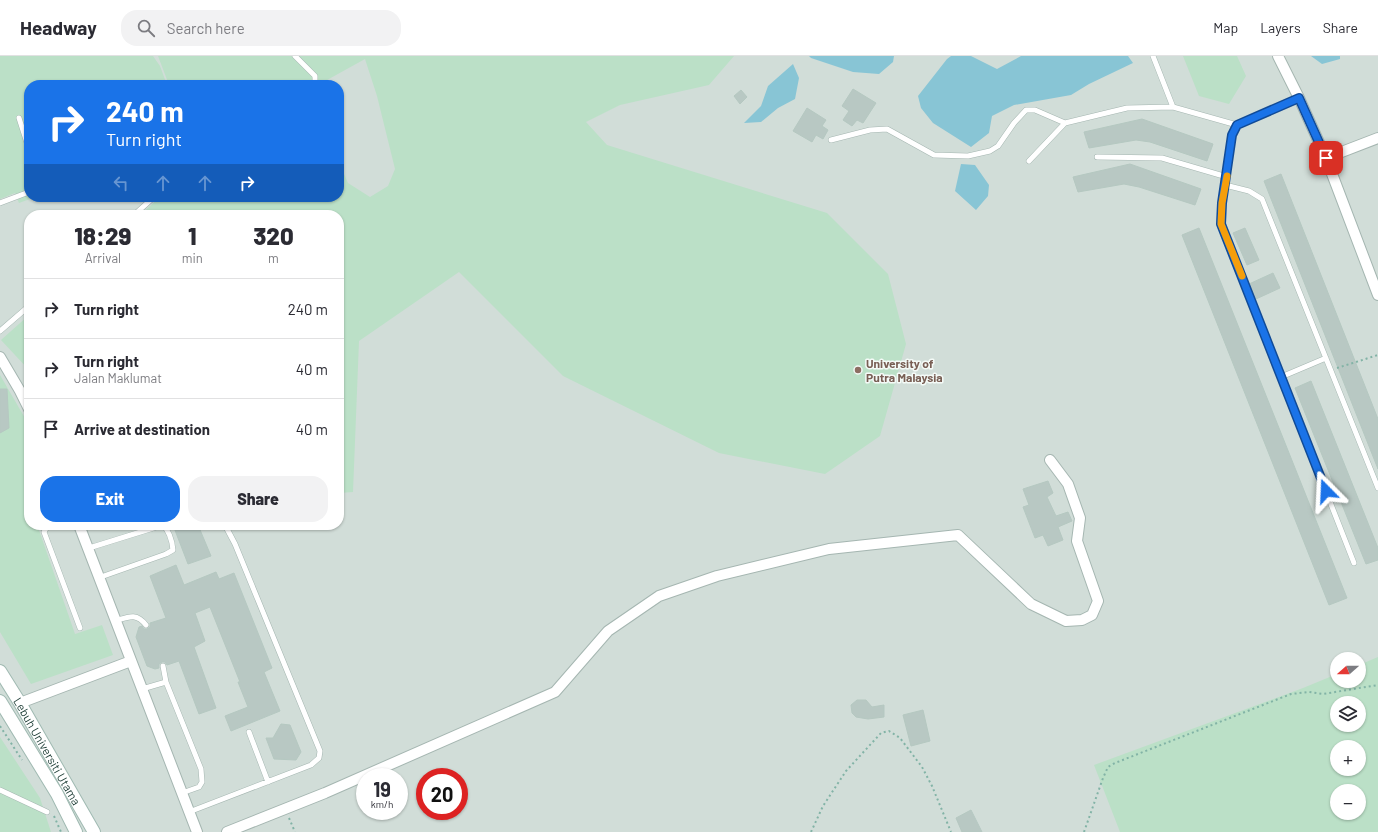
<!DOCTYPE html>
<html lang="en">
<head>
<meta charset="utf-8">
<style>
  :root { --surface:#fff; --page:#f2f2f3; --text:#2b2b33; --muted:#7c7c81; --line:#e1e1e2; --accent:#1a73e8 }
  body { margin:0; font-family:Barlow,sans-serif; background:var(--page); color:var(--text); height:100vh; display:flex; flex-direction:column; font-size:15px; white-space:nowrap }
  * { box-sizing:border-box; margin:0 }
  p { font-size:13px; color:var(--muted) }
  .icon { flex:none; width:22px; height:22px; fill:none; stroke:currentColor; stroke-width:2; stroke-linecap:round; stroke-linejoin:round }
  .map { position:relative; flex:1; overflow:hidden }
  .details { position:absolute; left:24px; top:154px; width:320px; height:320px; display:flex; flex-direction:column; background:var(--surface); border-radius:16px; box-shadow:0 1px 3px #0004 }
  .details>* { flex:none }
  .banner { position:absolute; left:24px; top:24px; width:320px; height:122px; border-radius:16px; box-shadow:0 1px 3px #0004; background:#1a73e8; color:#fff; overflow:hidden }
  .needle { width:26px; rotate:249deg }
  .tools { position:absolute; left:1330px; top:596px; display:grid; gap:8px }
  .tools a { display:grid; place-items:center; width:36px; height:36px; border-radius:50%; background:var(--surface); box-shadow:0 1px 3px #0004; font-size:20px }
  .speed { position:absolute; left:356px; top:712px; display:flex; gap:8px; font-size:20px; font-weight:700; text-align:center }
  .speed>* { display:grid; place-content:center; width:52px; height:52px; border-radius:50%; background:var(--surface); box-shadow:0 1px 3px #0004; line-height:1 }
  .speed small { font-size:10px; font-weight:400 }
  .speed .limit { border:6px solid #d22; background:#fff; color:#111 }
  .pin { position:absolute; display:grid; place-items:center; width:34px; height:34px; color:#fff; margin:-17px; border-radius:8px; box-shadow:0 2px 6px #0006 }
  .me { position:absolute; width:44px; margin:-22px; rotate:339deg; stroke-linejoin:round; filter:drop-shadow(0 0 3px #0008) }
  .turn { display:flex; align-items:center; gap:14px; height:84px; padding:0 16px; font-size:18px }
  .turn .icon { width:52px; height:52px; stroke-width:2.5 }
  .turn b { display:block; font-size:28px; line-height:34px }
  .lanes { display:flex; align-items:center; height:38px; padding:0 16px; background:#0003; justify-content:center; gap:20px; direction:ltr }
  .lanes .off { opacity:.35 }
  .eta { display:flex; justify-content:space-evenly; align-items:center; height:68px; text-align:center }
  .eta b { font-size:24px; font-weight:800; line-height:28px }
  .cta { display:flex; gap:8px; margin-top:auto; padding:8px 16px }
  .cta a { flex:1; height:46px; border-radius:16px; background:var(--accent); color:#fff; font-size:16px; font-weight:800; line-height:46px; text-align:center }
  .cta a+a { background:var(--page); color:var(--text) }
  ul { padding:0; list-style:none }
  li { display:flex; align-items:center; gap:12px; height:60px; padding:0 16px; border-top:1px solid var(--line) }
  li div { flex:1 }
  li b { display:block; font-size:15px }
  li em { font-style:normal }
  header { display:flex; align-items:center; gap:24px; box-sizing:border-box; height:56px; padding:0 20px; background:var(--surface); border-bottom:1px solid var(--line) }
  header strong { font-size:19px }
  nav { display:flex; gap:22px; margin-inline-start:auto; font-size:14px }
  .search { width:280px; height:36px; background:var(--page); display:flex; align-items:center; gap:10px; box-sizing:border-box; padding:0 14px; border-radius:16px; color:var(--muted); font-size:15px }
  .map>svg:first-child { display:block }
  .built { fill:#d1ddd8; fill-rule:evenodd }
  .green { fill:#bbe0c7; fill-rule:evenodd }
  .water { fill:#88c5d5 }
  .building { fill:#b8c8c3; stroke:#b5c8c1 }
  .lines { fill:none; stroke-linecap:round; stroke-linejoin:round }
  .service-casing { stroke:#a5b6b1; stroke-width:6 }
  .minor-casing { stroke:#a5b6b1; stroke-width:12 }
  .secondary-casing { stroke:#a0bab2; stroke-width:14 }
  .path { stroke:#82b3a6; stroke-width:2; stroke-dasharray:2 3; stroke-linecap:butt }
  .service { stroke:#fff; stroke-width:5 }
  .minor { stroke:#fff; stroke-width:10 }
  .secondary { stroke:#fff; stroke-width:12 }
  .route-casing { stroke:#114b97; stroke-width:10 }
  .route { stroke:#1a73e8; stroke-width:7 }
  .slow { stroke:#f59e0b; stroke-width:7 }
  .education-dot { fill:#8d6e63; stroke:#f4faf7; stroke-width:1.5 }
  .labels { text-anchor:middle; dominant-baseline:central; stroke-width:3; stroke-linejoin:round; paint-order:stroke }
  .education-label { font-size:12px; font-weight:bold; fill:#785e54; stroke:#f4faf7; text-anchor:start }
  .street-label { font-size:12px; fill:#214039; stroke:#f4faf7 }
</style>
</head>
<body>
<header>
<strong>Headway</strong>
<div class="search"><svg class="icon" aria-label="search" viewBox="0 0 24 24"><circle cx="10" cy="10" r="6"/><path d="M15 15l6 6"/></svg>Search here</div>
<nav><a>Map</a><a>Layers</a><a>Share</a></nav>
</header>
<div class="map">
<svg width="1378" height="776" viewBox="0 0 1378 776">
  <rect width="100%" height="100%" fill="#e3eee9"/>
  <!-- built -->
  <path class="built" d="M0,0H1378V776H0ZM29,29H339V141H29ZM29,159H339V469H29ZM1337,603H1359V625H1337ZM1337,647H1359V669H1337ZM1337,691H1359V713H1337ZM365,721H399V755H365ZM425,721H459V755H425ZM1337,735H1359V757H1337Z"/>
  <!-- green -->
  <path class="green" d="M0,0H153L160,10L167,29H29V141H35L19,147L15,137L0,143Z
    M158,0H734L709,29L620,49L586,66L607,89L827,157L888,218L906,288L880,380L825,418L719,397L563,320L459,216L359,285L353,436L339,437V159H140L160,141H339V106L348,127L370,141L388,130L395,113L377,40L365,3L318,29H169Z
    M1183,0H1237L1246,20L1229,48L1199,40Z
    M29,259V314L1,284Z
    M0,319L29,369V469H42L39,474L75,578L102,569L113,599L31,628L0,576Z
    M1378,601V776H1120L1094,709L1303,632L1337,618V625H1359V609ZM1337,647H1359V669H1337ZM1337,691H1359V713H1337ZM1337,735H1359V757H1337Z
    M0,681L40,742L51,776H0Z"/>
  <!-- water -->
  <path class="water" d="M809,0H894L893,6L879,18L853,16L811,2Z
    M951,0H971L997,13L1021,0H1128L1133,7L1089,28L1071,39L1014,49L992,60L989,77L971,91L933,67L921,52L918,40L947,3Z
    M1311,0H1340V3L1322,8Z
    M793,8L799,22L795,43L778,52L761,66L744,67L761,50L768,30Z
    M961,108L975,109L989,129L988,140L976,154L955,135Z"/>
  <!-- building -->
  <path class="building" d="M853,33L876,47L863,67L857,64L852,70L843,64L849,55L842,50Z
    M741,34L747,41L740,48L734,40Z
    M807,52L826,64L822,70L828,74L823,83L816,79L812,86L793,75Z
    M1142,63L1213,88L1207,105L1150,86L1136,84L1089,92L1084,76Z
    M1130,108L1201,133L1195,149L1139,131L1124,128L1078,136L1073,121Z
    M1281,118L1378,363V413L1264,125Z
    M1199,172L1347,542L1329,549L1182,179Z
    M1245,172L1259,204L1247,209L1233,177Z
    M1273,217L1280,232L1256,243L1249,228Z
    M1311,325L1378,492V504L1366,508L1295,332Z
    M0,333H7L9,372L0,377Z
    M1048,425L1053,437L1047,441L1056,460L1068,456L1072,465L1058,471L1063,484L1048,490L1043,479L1035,482L1023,451L1029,449L1023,433Z
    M173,469H198L211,500L188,508Z
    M176,509L184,529L216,516L219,523L234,517L272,612L264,616L280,655L231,675L225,660L248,651L238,626H240L210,551L195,557L205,585L194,591L216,652L199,658L179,605L167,609L165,606H162L159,608V612L155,613L147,610L136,581L139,571L142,570L144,573H147L150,571V567L166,562L150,520Z
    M857,644H866L872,651L884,649V661L868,663L856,661L852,657L851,649Z
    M923,654L930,685L911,690L903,659Z
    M281,668L290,669L301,696L296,704L274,703L266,682H273Z
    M971,754L982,776H962L956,762Z"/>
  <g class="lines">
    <!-- service casing -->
    <g class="service-casing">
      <path id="service" d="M295,0L315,20V29
        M1153,0L1173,51
        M19,62L29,93
        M1237,69L1232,79L1222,147L1221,168L1354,507
        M831,84L870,74L887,73L934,99L968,100L990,95L998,90L1014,67L1026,54H1035L1065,67
        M1097,101L1162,102L1227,121
        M1029,105L1065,67L1127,52L1173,51L1237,69L1299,42
        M1225,129L1249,135L1262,143L1378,432
        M0,147L29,136
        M134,159L154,141
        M0,275L29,250
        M1281,321L1326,302
        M48,469L44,476L80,572
        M89,492L163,469C170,476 172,484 173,494L166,498L98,522
        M115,565C128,561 136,556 146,569
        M163,610L166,626L201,713L202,726L199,731L182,737
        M142,633L166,626
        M249,676L268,726
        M0,734L47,756
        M189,756L311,709L319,702L320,695L235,488L225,469"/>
    </g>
    <!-- minor casing -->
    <g class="minor-casing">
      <path id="minor" d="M1278,0L1299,42L1326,102L1378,239
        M1326,102L1378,82
        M0,301L20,335L29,353
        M79,469L197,776
        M20,647L131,605
        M227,776L325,737L555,636L608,575L659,540L717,520L829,493L958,479L1031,548L1066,565L1082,564L1092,559L1098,545L1077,485L1080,462L1068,428L1050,404"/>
    </g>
    <!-- secondary casing -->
    <g class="secondary-casing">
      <g id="secondary">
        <path id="s1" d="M0,615L20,647L94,776"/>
        <path d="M0,645L57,738L76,776"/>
      </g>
    </g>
    <!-- path -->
    <path class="path" d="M1337,312L1378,299
      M0,670L22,704
      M54,760L61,776
      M289,762L295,776
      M811,776L823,750L846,715L881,677L889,675L900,682L922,711L932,730L951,776
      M1084,776L1103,722L1108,711L1115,707L1291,638L1309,636L1323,638L1378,629"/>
    <!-- service -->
    <use href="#service" class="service"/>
    <!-- minor -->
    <use href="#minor" class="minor"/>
    <!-- secondary -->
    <use href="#secondary" class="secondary"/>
  </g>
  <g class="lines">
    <!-- route casing -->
    <g class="route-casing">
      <path id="route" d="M1326,102L1299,42L1237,69L1232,79L1222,147L1221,168L1326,435"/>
    </g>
    <!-- route -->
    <use href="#route" class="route"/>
    <!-- slow -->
    <path class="slow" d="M1227,120L1222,147L1221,168L1242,220"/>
  </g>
  <!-- markers -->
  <circle class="education-dot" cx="858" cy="314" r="4"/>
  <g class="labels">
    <!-- education labels -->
    <g class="education-label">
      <text x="866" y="307">University of<tspan x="866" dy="14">Putra Malaysia</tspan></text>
    </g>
    <!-- street labels -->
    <g class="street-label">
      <text stroke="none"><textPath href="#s1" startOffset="93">Lebuh Universiti Utama</textPath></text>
    </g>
  </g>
</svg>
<div class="tools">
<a><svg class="needle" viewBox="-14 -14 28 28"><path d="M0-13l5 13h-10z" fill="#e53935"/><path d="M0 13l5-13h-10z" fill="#7c7c81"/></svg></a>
<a><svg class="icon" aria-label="layers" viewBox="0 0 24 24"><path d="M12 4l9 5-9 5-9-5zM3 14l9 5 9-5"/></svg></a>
<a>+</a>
<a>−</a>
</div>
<div class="speed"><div>19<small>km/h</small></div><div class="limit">20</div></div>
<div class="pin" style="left:1326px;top:102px;background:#d93025"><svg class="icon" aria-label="arrive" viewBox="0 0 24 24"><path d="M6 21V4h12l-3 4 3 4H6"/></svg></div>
<svg class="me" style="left:1326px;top:435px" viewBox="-20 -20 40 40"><path d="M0-17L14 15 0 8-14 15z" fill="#1a73e8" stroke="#fff" stroke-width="4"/></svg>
<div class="banner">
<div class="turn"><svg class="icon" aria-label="right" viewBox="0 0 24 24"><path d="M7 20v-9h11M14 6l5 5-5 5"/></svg><div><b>240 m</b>Turn right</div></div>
<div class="lanes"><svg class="icon off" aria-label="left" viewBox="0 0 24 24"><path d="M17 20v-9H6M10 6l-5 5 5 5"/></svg><svg class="icon off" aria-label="ahead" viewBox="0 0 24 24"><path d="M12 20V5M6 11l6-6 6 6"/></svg><svg class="icon off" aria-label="ahead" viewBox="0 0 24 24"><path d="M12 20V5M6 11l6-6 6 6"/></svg><svg class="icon" aria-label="right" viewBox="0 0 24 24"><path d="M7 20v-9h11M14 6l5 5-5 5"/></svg></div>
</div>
<section class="details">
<div class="eta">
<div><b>18:29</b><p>Arrival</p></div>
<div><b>1</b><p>min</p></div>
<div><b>320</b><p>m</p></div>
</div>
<ul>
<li><svg class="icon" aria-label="right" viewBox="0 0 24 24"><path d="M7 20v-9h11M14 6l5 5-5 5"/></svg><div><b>Turn right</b></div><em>240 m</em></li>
<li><svg class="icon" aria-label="right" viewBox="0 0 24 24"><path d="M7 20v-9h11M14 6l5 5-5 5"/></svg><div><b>Turn right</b><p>Jalan Maklumat</p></div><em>40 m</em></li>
<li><svg class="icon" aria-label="arrive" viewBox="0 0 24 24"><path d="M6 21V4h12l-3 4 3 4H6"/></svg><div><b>Arrive at destination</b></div><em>40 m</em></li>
</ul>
<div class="cta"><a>Exit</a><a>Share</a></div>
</section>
</div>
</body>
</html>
